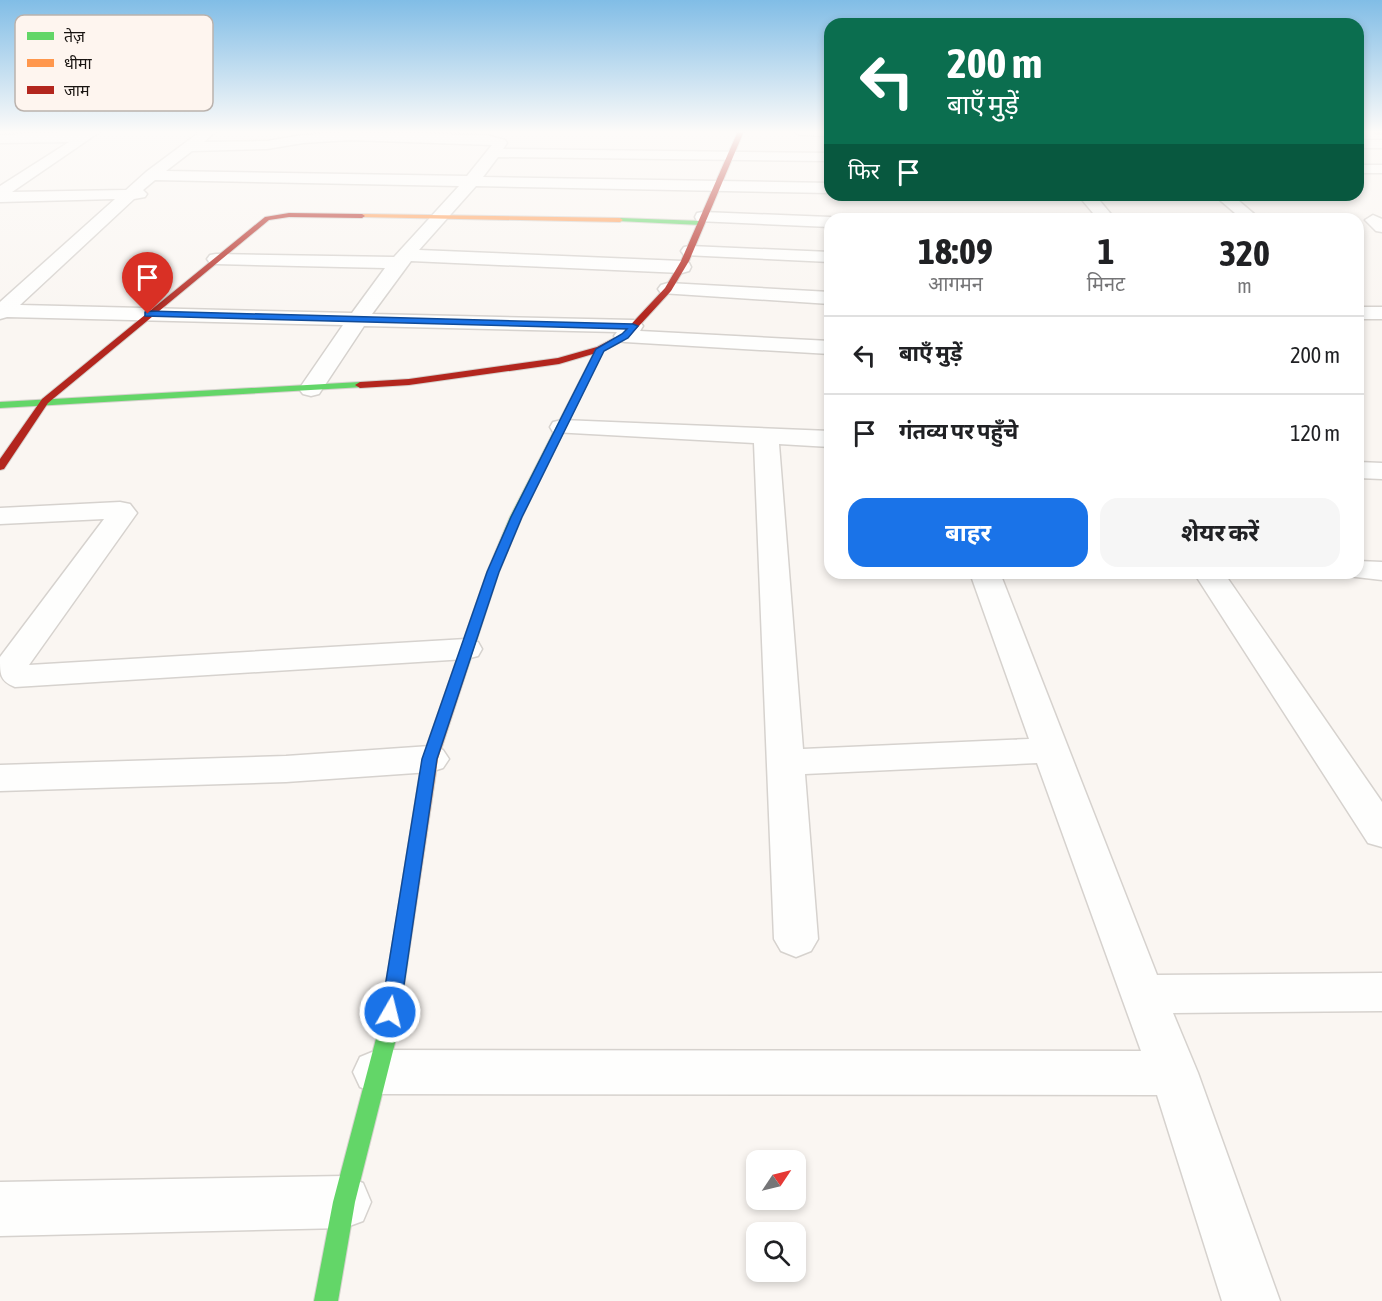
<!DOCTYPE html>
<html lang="hi">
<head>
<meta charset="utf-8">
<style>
  :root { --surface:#fff; --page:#f6f6f6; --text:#202124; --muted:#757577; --line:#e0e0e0; --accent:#1a73e8 }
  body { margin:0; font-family:"Asap Condensed","Noto Sans Devanagari",sans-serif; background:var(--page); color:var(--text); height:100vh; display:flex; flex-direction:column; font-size:22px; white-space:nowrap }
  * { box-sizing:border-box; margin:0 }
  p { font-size:20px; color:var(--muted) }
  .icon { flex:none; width:33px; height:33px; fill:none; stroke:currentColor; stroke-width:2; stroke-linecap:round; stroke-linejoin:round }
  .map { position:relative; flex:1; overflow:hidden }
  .sheet { position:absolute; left:824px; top:213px; width:540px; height:366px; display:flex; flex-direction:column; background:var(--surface); border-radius:18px; box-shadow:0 3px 9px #0003 }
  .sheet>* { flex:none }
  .banner { position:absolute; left:824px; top:18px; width:540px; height:183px; border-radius:18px; box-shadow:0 3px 9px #0003; background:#0b6e4f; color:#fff; overflow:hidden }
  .needle { width:39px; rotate:55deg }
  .tools { position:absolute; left:746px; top:1150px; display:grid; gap:12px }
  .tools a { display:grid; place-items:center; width:60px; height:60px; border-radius:12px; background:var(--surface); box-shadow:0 3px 9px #0003; font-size:30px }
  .pin { position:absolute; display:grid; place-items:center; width:51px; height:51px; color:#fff; margin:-62px -26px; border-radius:50% 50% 50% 0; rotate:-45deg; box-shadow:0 0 6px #0007 }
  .pin .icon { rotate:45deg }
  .me { position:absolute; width:66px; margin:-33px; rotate:8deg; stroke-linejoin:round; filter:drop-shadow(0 0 4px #0008) }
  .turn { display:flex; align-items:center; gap:21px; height:126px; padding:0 24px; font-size:27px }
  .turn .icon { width:78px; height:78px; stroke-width:2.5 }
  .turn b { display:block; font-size:42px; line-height:51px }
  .then { display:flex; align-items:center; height:57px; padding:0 24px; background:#0003; gap:12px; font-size:22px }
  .eta { display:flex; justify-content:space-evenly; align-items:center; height:102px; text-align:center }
  .eta b { font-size:36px; font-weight:700; line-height:42px }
  .primary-button { display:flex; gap:12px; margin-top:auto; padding:12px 24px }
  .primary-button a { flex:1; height:69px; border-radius:18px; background:var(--accent); color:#fff; font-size:24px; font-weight:700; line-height:69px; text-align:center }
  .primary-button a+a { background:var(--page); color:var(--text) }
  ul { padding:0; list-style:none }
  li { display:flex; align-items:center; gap:18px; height:78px; padding:0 24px; border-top:2px solid var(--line) }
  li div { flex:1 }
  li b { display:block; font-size:22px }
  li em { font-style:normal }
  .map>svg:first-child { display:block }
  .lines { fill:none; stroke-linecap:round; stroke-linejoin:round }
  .street-casing { stroke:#d6d2ce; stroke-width:3 }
  .fast-casing { stroke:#d6d2ce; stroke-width:2 }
  .slow-casing { stroke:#d6d2ce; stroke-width:2 }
  .jam-casing { stroke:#d6d2ce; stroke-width:2 }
  .street { fill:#fefefd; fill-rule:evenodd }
  .fast { fill:#63d668; fill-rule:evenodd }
  .slow { fill:#ff974d; fill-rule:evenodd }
  .jam { fill:#b3261e; fill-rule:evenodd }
  .wall { fill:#c8bdb5 }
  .route { fill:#1a73e8; stroke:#114b97; stroke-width:1.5 }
  .key { fill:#fef5ef; stroke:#bab2ad; stroke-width:1.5 }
  .key-label { font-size:16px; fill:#1a1512 }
</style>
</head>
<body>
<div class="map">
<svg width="1382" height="1301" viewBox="0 0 1382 1301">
  <rect width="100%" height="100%" fill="#faf6f2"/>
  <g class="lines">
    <!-- street casing -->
    <g class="street-casing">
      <path id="street" d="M85,131H101L12,192L126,190L146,172L201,131H216L204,142L267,141L303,135L346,132L486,135L505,140L507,143L503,149L830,153V161L498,157L483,177L830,183V193L476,186L419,250L682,261L689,263L691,267L689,271L682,273L411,261L372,314L633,320L640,322L643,326L640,331L830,341V354L625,342L617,341L614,336L617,332L364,326L319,394L311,396L303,394L299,389L343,325L7,317L0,319V302L115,199L0,202V186L69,142L0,143V135ZM350,140L492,145L467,176L166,171L192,151L267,149L303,143ZM155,180L459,186L394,257L216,254L210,255L207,259L210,263L216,264L385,268L352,313L20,305L134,199L145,197L147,194L143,190Z
        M794,131H830V136L800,135Z
        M1358,140H1382V148H1358Z
        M1358,165H1382V173H1358Z
        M1078,195H1095L1115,219H1098Z
        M1214,195H1232L1260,219H1242Z
        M703,212L830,217L836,219H830V227L697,221L695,217L697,213Z
        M1373,215L1382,219V232L1376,231L1365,220Z
        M690,246L830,252V262L684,255L681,251L684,247Z
        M668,283L830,292V304L661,293L658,289L661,285Z
        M1358,307H1382V319H1358Z
        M562,420L830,431V447L779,444L803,749L1029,739L970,573H1000L1157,975L1382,973V1011L1173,1013L1198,1073L1280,1301H1222L1157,1095L377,1094L360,1087L353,1072L360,1057L377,1050L1141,1051L1037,763L805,774L818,939L811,951L796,957L781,951L774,939L754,443L553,432L550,427L553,422Z
        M1358,462L1382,463V479L1358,478Z
        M120,502L130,504L137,513L29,665L466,639L478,642L482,649L478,656L466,659L15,687C0,681 0,675 0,657L104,519L0,524V508Z
        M1358,561L1382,562V580L1347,576L1345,573H1358Z
        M1194,573H1224L1382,802V847L1368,843Z
        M430,746L443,750L449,759L443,768L430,772L286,782L0,791V765L286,756Z
        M344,1176L363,1183L371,1202L363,1221L344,1228L0,1236V1182Z"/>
    </g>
    <!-- fast casing -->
    <g class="fast-casing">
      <path id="fast" d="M620,218L701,221L704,223L701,225L618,221Z
        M600,346L604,349L522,517L499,572L468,667L466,670H456L454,667L487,572L510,517L596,349Z
        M360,382L363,383V387L0,408V402Z
        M401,939L407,941L410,946L397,1035L355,1202L338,1301H314L333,1202L377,1035L392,946L395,941Z"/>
    </g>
    <!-- slow casing -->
    <g class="slow-casing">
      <path id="slow" d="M362,214L620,218L623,220L620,222L360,217Z
        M461,663L468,667L438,759L410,946L407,951L401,953L395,951L392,946L422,759L454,667Z"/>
    </g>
    <!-- jam casing -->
    <g class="jam-casing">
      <path id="jam" d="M738,131H744L689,261L671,291L628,338L603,351L559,364L409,385L360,388L355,385L360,382L409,379L558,358L597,347L622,334L665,288L681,261Z
        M289,213L362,214L365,216L362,218L289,217L269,220L48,403L4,469L0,470V459L42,399L265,217Z"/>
    </g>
    <!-- street -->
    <use href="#street" class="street"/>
    <!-- fast -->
    <use href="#fast" class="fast"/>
    <!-- slow -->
    <use href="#slow" class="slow"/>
    <!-- jam -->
    <use href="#jam" class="jam"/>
  </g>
  <!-- wall -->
  <path class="wall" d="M1370,131H1382V135H1376Z"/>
  <!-- sky -->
  <linearGradient id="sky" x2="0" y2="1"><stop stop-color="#81bde6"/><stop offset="0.42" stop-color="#fdfbf9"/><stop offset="1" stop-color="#fdfbf9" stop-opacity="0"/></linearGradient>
  <rect width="1382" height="314" fill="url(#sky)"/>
  <!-- route -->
  <path class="route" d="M148,311L633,324L638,326L628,338L604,351L522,517L499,572L437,759L400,1012L397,1018L390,1020L384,1018L381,1012L422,759L487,572L511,517L596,349L622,334L627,329L145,316V312Z"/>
  <!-- legend -->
  <rect x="15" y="15" width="198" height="96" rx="9" class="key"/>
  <rect x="27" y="32" width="27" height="8" fill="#63d668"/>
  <rect x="27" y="59" width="27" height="8" fill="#ff974d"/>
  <rect x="27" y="86" width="27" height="8" fill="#b3261e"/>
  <g class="key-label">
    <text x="64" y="42">तेज़</text>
    <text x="64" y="69">धीमा</text>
    <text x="64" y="96">जाम</text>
  </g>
</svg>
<div class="tools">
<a><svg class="needle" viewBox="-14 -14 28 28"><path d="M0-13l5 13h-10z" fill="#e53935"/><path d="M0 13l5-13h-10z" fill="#757577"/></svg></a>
<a><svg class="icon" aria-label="search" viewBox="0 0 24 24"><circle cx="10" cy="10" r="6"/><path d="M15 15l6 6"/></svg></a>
</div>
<div class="pin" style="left:148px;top:314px;background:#d93025"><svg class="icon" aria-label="arrive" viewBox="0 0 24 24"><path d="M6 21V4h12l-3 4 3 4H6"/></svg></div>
<svg class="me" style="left:390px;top:1012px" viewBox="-20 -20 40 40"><circle r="17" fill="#1a73e8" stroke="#fff" stroke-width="3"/><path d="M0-11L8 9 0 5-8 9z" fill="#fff"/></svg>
<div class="banner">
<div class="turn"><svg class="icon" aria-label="left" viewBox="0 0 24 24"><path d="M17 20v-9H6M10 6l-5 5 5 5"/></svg><div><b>200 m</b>बाएँ मुड़ें</div></div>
<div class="then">फिर<svg class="icon" aria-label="arrive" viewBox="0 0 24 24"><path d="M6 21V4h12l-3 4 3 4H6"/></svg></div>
</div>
<section class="sheet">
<div class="eta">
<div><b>18:09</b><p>आगमन</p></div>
<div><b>1</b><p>मिनट</p></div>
<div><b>320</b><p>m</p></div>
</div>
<ul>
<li><svg class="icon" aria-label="left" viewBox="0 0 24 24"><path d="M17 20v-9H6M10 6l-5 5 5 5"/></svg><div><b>बाएँ मुड़ें</b></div><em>200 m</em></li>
<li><svg class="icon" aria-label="arrive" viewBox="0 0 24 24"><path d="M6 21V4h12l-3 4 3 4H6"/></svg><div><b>गंतव्य पर पहुँचे</b></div><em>120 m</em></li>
</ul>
<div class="primary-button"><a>बाहर</a><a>शेयर करें</a></div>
</section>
</div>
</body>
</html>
